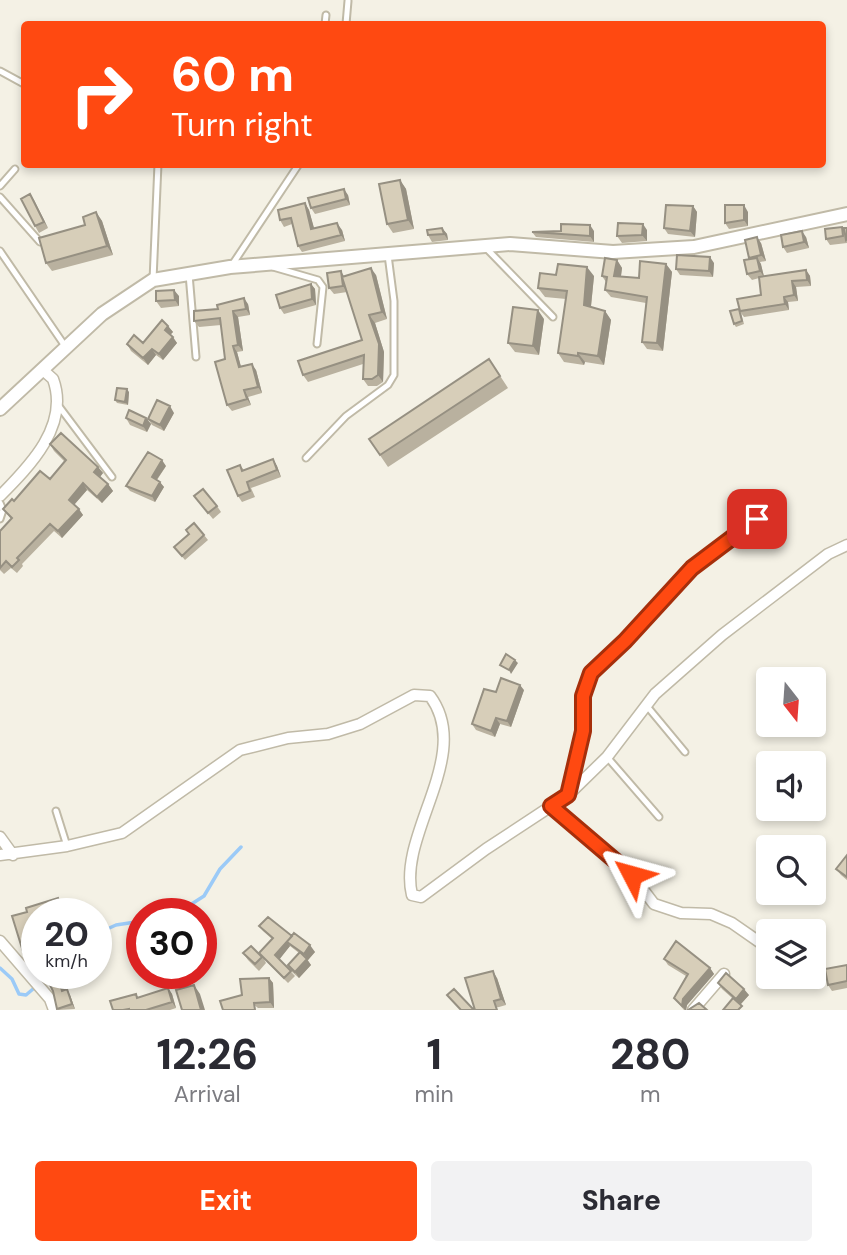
<!DOCTYPE html>
<html lang="en">
<head>
<meta charset="utf-8">
<style>
  :root { --surface:#fff; --page:#f2f2f3; --text:#2b2b33; --muted:#7c7c81; --accent:#ff4911 }
  body { margin:0; font-family:"DM Sans",sans-serif; background:var(--page); color:var(--text); height:100vh; display:flex; flex-direction:column; font-size:26px; white-space:nowrap }
  * { box-sizing:border-box; margin:0 }
  p { font-size:23px; color:var(--muted) }
  .icon { flex:none; width:38px; height:38px; fill:none; stroke:currentColor; stroke-width:2; stroke-linecap:round; stroke-linejoin:round }
  .map { position:relative; height:1010px; overflow:hidden }
  .details { display:flex; flex-direction:column; background:var(--surface); flex:1 }
  .details>* { flex:none }
  .banner { position:absolute; left:21px; top:21px; width:805px; height:147px; border-radius:7px; box-shadow:0 4px 10px #0003; background:#ff4911; color:#fff; overflow:hidden }
  .needle { width:46px; rotate:163deg }
  .tools { position:absolute; left:756px; top:667px; display:grid; gap:14px }
  .tools a { display:grid; place-items:center; width:70px; height:70px; border-radius:7px; background:var(--surface); box-shadow:0 4px 10px #0003; font-size:35px }
  .speed { position:absolute; left:21px; top:898px; display:flex; gap:14px; font-size:35px; font-weight:700; text-align:center }
  .speed>* { display:grid; place-content:center; width:91px; height:91px; border-radius:50%; background:var(--surface); box-shadow:0 4px 10px #0003; line-height:1 }
  .speed small { font-size:18px; font-weight:400 }
  .speed .limit { border:10px solid #d22; background:#fff; color:#111 }
  .pin { position:absolute; display:grid; place-items:center; width:60px; height:60px; color:#fff; margin:-30px; border-radius:14px; box-shadow:0 4px 10px #0006 }
  .me { position:absolute; width:77px; margin:-38px; rotate:309deg; stroke-linejoin:round; filter:drop-shadow(0 0 5px #0008) }
  .turn { display:flex; align-items:center; gap:24px; height:147px; padding:0 35px; font-size:32px }
  .turn .icon { width:91px; height:91px; stroke-width:2.5 }
  .turn b { display:block; font-size:49px; line-height:60px }
  .eta { display:flex; justify-content:space-evenly; align-items:center; height:119px; text-align:center }
  .eta b { font-size:42px; font-weight:800; line-height:49px }
  .primary-button { display:flex; gap:14px; margin-top:auto; padding:14px 35px }
  .primary-button a { flex:1; height:80px; border-radius:7px; background:var(--accent); color:#fff; font-size:28px; font-weight:800; line-height:80px; text-align:center }
  .primary-button a+a { background:var(--page); color:var(--text) }
  .map>svg:first-child { display:block }
  .lines { fill:none; stroke-linecap:round; stroke-linejoin:round }
  .stream { stroke:#9bcaf7; stroke-width:3.5 }
  .service-casing { stroke:#c0baa7; stroke-width:9 }
  .minor-casing { stroke:#c0baa7; stroke-width:13 }
  .tertiary-casing { stroke:#c0baa7; stroke-width:16 }
  .service { stroke:#fff; stroke-width:5 }
  .minor { stroke:#fff; stroke-width:10 }
  .tertiary { stroke:#fff; stroke-width:12 }
  .wall { fill:#b9b19f }
  .shaded-wall { fill:#969082 }
  .building { fill:#d7ceb9; stroke:#969082; stroke-width:2 }
  .route-casing { stroke:#a62f0b; stroke-width:18 }
  .route { stroke:#ff4911; stroke-width:12 }
</style>
</head>
<body>
<div class="map">
<svg width="847" height="1010" viewBox="0 0 847 1010">
  <rect width="100%" height="100%" fill="#f4f1e5"/>
  <g class="lines">
    <!-- stream -->
    <path class="stream" d="M176,914L204,896L220,869L241,847
      M96,934L116,925L142,921
      M0,968L12,979L19,994L26,995L33,989"/>
    <!-- service casing -->
    <g class="service-casing">
      <path id="service" d="M325,24L326,15
        M346,24L348,1
        M0,71L24,84
        M0,186L15,169
        M0,197L40,242
        M487,249L553,317
        M0,251L65,346
        M232,265L299,164
        M273,267L318,280L323,287L317,344
        M189,274L196,357
        M153,280L158,164
        M58,405L112,477
        M306,458L346,416L388,385L394,375V301L388,255
        M0,503L3,510L0,519
        M646,705L685,752
        M607,757L659,817
        M56,811L67,846"/>
    </g>
    <!-- minor casing -->
    <g class="minor-casing">
      <path id="minor" d="M0,496C30,466 70,425 53,379L44,371
        M568,795L583,731V696L591,673L625,641L692,567L779,503
        M551,806L632,875L654,904L681,913L711,914L732,923L768,948
        M0,837L13,855
        M0,855L67,846L122,833L240,750L288,738L328,734L360,724L414,695L430,696C474,755 397,834 412,895L421,897L486,849L568,795L607,757L655,694L722,635L828,554L847,545
        M0,941L50,999L54,1010
        M693,1010L724,974"/>
    </g>
    <!-- tertiary casing -->
    <g class="tertiary-casing">
      <path id="tertiary" d="M0,409L102,314L153,280L230,267L510,244L613,252L694,247L847,214"/>
    </g>
    <!-- service -->
    <use href="#service" class="service"/>
    <!-- minor -->
    <use href="#minor" class="minor"/>
    <!-- tertiary -->
    <use href="#tertiary" class="tertiary"/>
  </g>
  <!-- wall -->
  <path class="wall" d="M400,180L406,189L414,229L393,233L387,224Z
    M30,194L48,228L39,233L35,226Z
    M348,195L350,205L315,214L311,208Z
    M305,203L309,210L314,229L342,230L345,241L302,252L298,246L292,224L284,227L280,220Z
    M693,206L697,212L695,237L668,234L664,228Z
    M96,212L102,221L113,255L52,271L46,263L85,225Z
    M748,212V226L729,229L725,223Z
    M442,228L447,234L448,240L432,242L428,235Z
    M847,228V243L830,245L826,239Z
    M647,230V241L622,243L617,236Z
    M594,231V242L536,237L532,232Z
    M806,237L809,248L787,253L783,247Z
    M761,243L766,261L760,262L764,276L806,270L810,276L811,286L796,287L798,301L788,302L789,310L744,317L741,313L744,324L736,327L734,324L739,309L761,295L759,278L752,280L747,274L750,259L749,258Z
    M617,260L622,268L621,276L639,278L666,264L672,272L663,351L647,349L642,342L646,303L611,297L605,290L606,282L602,276Z
    M714,263L713,277L680,275L676,269Z
    M376,275L387,319L375,323L384,352L383,382L377,386H368L363,379V364L308,382L303,375L362,340L347,292L334,294L329,288L344,276Z
    M556,275L594,276L591,307L605,311L611,320L604,365L585,362L584,365L564,362L558,353L566,299L545,297L538,288Z
    M311,284L315,289L316,305L284,314L280,308Z
    M179,296V306L161,308L156,301Z
    M248,304L250,315L238,317L243,351L237,352L241,367L256,370L262,393L248,397L251,405L232,411L227,405L225,359L221,325L199,327L194,321L218,309Z
    M544,319L539,355L515,352L508,343Z
    M168,326L173,332L170,335L177,343L163,360L156,355L148,365L131,351L127,344L143,343Z
    M489,359L508,388L388,467L369,439Z
    M129,392L128,405L117,403L115,400Z
    M174,413L164,431L152,425L148,419Z
    M126,418H146L151,424L147,432L130,425Z
    M50,444L98,467L103,473L100,477L108,484L113,491L102,503L87,490L74,505L83,515L62,538L54,531L22,564L23,566L17,573L11,568L4,574L0,570V531L11,519L3,509L14,501L50,479L65,462L54,451Z
    M273,459L277,466L281,477L251,488L255,497L242,502L238,496L240,465L244,470Z
    M166,466L157,480L164,487L155,502L130,491L126,486Z
    M194,496L217,506L221,512L213,519Z
    M204,535L208,540L185,560L174,547Z
    M524,690L511,727L500,724L495,737L476,730L472,724L496,692Z
    M847,855V880L841,875L836,869Z
    M62,903L37,914V929L34,930L37,940V962L29,964L25,958L12,916Z
    M259,926L291,936L315,952L308,960H307L311,965L299,978L292,972L288,965L299,953L290,946L279,959L295,976L288,983L264,959L266,963L259,971L248,960L243,953L261,956L272,939L263,931Z
    M664,959L710,968L714,974L687,1005L686,1010H684L674,998L686,976L668,965Z
    M847,965V988L832,991L828,985Z
    M44,973H71L72,975L61,980L64,990L70,995L75,1009L58,1010L53,991Z
    M269,978L273,983L274,1008H258L242,995Z
    M497,978L506,1005L499,1007L475,1010Z
    M718,983L749,995L740,1005L722,989Z
    M168,988L172,994L176,1008L170,1010H113L139,997Z"/>
  <!-- shaded-wall -->
  <path class="shaded-wall" d="M400,180L406,189L414,229L408,220Z
    M344,189L348,195L350,205L346,199Z
    M30,194L34,200L48,228L44,222Z
    M305,203L309,210L316,235L311,229Z
    M744,205L748,212V226L744,220Z
    M693,206L697,212L695,237L690,231Z
    M96,212L102,221L113,255L107,246Z
    M337,223L342,230L345,241L341,235Z
    M643,224L647,230V241L642,235Z
    M590,225L594,231V242L590,236Z
    M442,228L447,234L448,240L444,234Z
    M802,231L806,237L809,248L804,242Z
    M757,237L761,243L766,261L761,255Z
    M710,257L714,263L713,277L709,271Z
    M757,258L761,264L764,277L760,271Z
    M617,260L622,268L620,283L614,276Z
    M666,264L672,272L663,351L657,343Z
    M587,267L594,276L590,315L584,305Z
    M371,268L376,275L387,319L382,312Z
    M806,270L810,276L811,286L807,280Z
    M341,271L345,278L347,292L343,286Z
    M792,281L796,287L798,301L794,295Z
    M311,284L315,289L316,305L312,299Z
    M174,290L179,296V306L175,300Z
    M784,297L788,302L789,310L785,304Z
    M244,298L248,304L250,315L246,309Z
    M538,310L544,319L539,355L533,346Z
    M233,311L238,317L243,351L238,345Z
    M605,311L611,320L604,365L598,356Z
    M369,315L375,323L384,352L383,382L378,375Z
    M168,326L173,332L169,336L165,330Z
    M173,337L177,343L163,360L159,354Z
    M233,346L237,352L243,374L239,367Z
    M152,349L156,355L148,365L143,358Z
    M578,353L585,362L584,365L578,356Z
    M252,364L256,370L262,393L258,387Z
    M127,389L129,392L128,405L125,402Z
    M244,390L248,397L251,405L247,399Z
    M170,406L174,413L164,431L160,425Z
    M146,418L151,424L147,432L143,426Z
    M273,459L277,466L281,477L277,470Z
    M162,460L166,466L155,482L152,477Z
    M98,467L103,473L99,478L94,472Z
    M160,482L164,487L155,502L152,496Z
    M83,483L87,490L73,506L69,500Z
    M108,484L113,491L102,503L97,497Z
    M79,509L83,515L62,538L58,531Z
    M515,660L518,663L511,674L509,670Z
    M520,685L524,690L511,727L507,721Z
    M496,718L500,724L495,737L491,731Z
    M58,898L62,903L64,914H62Z
    M30,925L34,930L37,940V947Z
    M292,936L287,942L290,946L279,960L275,955Z
    M310,945L315,952L308,960L304,954Z
    M307,959L311,965L299,978L295,972Z
    M710,968L714,974L687,1005L686,1010H685L682,1006L683,999Z
    M493,971L497,978L506,1005L501,999Z
    M57,974L61,980L66,996L62,991Z
    M269,978L273,983L274,1008L270,1002Z
    M194,985L200,994L205,1010H201Z
    M168,988L172,994L176,1008L172,1002Z
    M67,989L70,995L75,1009L72,1004Z
    M744,989L749,995L740,1005L736,999Z"/>
  <!-- building -->
  <path class="building" d="M400,180L408,220L387,224L379,184Z
    M344,189L346,199L311,208L308,198Z
    M30,194L44,222L35,226L21,199Z
    M305,203L311,229L337,223L341,235L298,246L291,218L280,220L278,210Z
    M666,205L693,206L690,231L664,228Z
    M725,205H744V220L725,223Z
    M96,212L107,246L46,263L39,238L85,225L83,217Z
    M618,223L643,224L642,235L617,236Z
    M561,224L590,225V236L532,232L561,231Z
    M842,227L843,236L826,239L825,229Z
    M442,228L444,234L428,235L427,230Z
    M844,228H847V239L846,240Z
    M802,231L804,242L783,247L781,235Z
    M757,237L761,255L749,258L745,240Z
    M677,255L710,257L709,271L676,269Z
    M605,258L617,260L614,276L639,278L640,261L666,264L657,343L642,342L647,297L605,290L607,277L602,276Z
    M757,258L760,271L747,274L744,260Z
    M558,264L587,267L584,305L605,311L598,356L578,353V356L558,353L567,291L538,288L540,273L556,275Z
    M371,268L382,312L369,315L379,344L378,375L372,379H363L364,355L303,375L298,361L362,340L342,277Z
    M806,270L807,280L792,281L794,295L784,297L785,304L740,311L737,299L761,295L759,277Z
    M341,271L343,286L329,288L327,273Z
    M311,284L312,299L280,308L276,295Z
    M174,290L175,300L156,301V291Z
    M244,298L246,309L233,311L238,345L233,346L239,367L252,364L258,387L244,390L247,399L227,405L215,362L225,359L220,318L194,321V311L218,309L217,305Z
    M513,307L538,310L533,346L508,343Z
    M739,309L742,321L734,324L730,311Z
    M162,320L168,326L165,330L173,337L159,354L152,349L143,358L127,344L134,335L143,343Z
    M489,359L500,376L380,455L369,439Z
    M117,388L127,389L125,402L115,400Z
    M157,400L170,406L160,425L148,419Z
    M129,410L146,418L143,426L126,418Z
    M61,433L98,467L94,472L108,484L97,497L83,483L69,500L79,509L58,531L50,524L17,558L19,560L12,567L6,561L0,568V531L12,518L3,509L12,499L14,501L40,471L50,479L66,460L50,444Z
    M148,452L162,460L152,477L160,482L152,496L126,486Z
    M273,459L277,470L247,482L250,491L238,496L227,470L240,465L242,471Z
    M203,489L217,506L208,513L194,496Z
    M194,523L204,535L182,556L174,547L189,534L186,530Z
    M506,654L515,660L509,670L500,665Z
    M501,678L520,685L507,721L496,718L491,731L472,724L484,689L496,692Z
    M847,855V877L836,869Z
    M58,898L62,914H37V922L30,925L37,947V955L25,958L12,916L27,912L26,908Z
    M268,917L292,936L275,955L291,971L284,978L259,953L273,938L259,926Z
    M294,933L310,945L304,954L287,942Z
    M676,941L710,968L683,999L682,1006L674,998L688,974L664,959Z
    M251,946L262,957L255,964L243,953Z
    M300,952L307,959L295,972L288,965Z
    M847,965V981L828,985L825,969Z
    M493,971L501,999L494,1001L497,1010H475L465,978Z
    M44,973H60L57,974L62,991L67,989L72,1004L57,1009L53,991Z
    M726,973L744,989L736,999L718,983Z
    M269,978L270,1002L254,1003L255,1010H223L220,1001L242,995L240,979Z
    M194,985L201,1010H182L176,990Z
    M168,988L172,1002L146,1010H129V1009L123,1010H113L110,1001L136,994L137,998Z
    M454,989L474,1010H461L447,995Z
    M733,998L742,1006L738,1010H723Z
    M699,1003L707,1010H688Z"/>
  <g class="lines">
    <!-- route casing -->
    <g class="route-casing">
      <path id="route" d="M632,875L551,806L568,795L583,731V696L591,673L625,641L692,568L757,519"/>
    </g>
    <!-- route -->
    <use href="#route" class="route"/>
  </g>
</svg>
<div class="tools">
<a><svg class="needle" viewBox="-14 -14 28 28"><path d="M0-13l5 13h-10z" fill="#e53935"/><path d="M0 13l5-13h-10z" fill="#7c7c81"/></svg></a>
<a><svg class="icon" aria-label="sound" viewBox="0 0 24 24"><path d="M4 9h4l5-4v14l-5-4H4zM17 9q2 3 0 6"/></svg></a>
<a><svg class="icon" aria-label="search" viewBox="0 0 24 24"><circle cx="10" cy="10" r="6"/><path d="M15 15l6 6"/></svg></a>
<a><svg class="icon" aria-label="layers" viewBox="0 0 24 24"><path d="M12 4l9 5-9 5-9-5zM3 14l9 5 9-5"/></svg></a>
</div>
<div class="speed"><div>20<small>km/h</small></div><div class="limit">30</div></div>
<div class="pin" style="left:757px;top:519px;background:#d93025"><svg class="icon" aria-label="arrive" viewBox="0 0 24 24"><path d="M6 21V4h12l-3 4 3 4H6"/></svg></div>
<svg class="me" style="left:632px;top:875px" viewBox="-20 -20 40 40"><path d="M0-17L14 15 0 8-14 15z" fill="#ff4911" stroke="#fff" stroke-width="4"/></svg>
<div class="banner">
<div class="turn"><svg class="icon" aria-label="right" viewBox="0 0 24 24"><path d="M7 20v-9h11M14 6l5 5-5 5"/></svg><div><b>60 m</b>Turn right</div></div>
</div>
</div>
<section class="details">
<div class="eta">
<div><b>12:26</b><p>Arrival</p></div>
<div><b>1</b><p>min</p></div>
<div><b>280</b><p>m</p></div>
</div>
<div class="primary-button"><a>Exit</a><a>Share</a></div>
</section>
</body>
</html>
